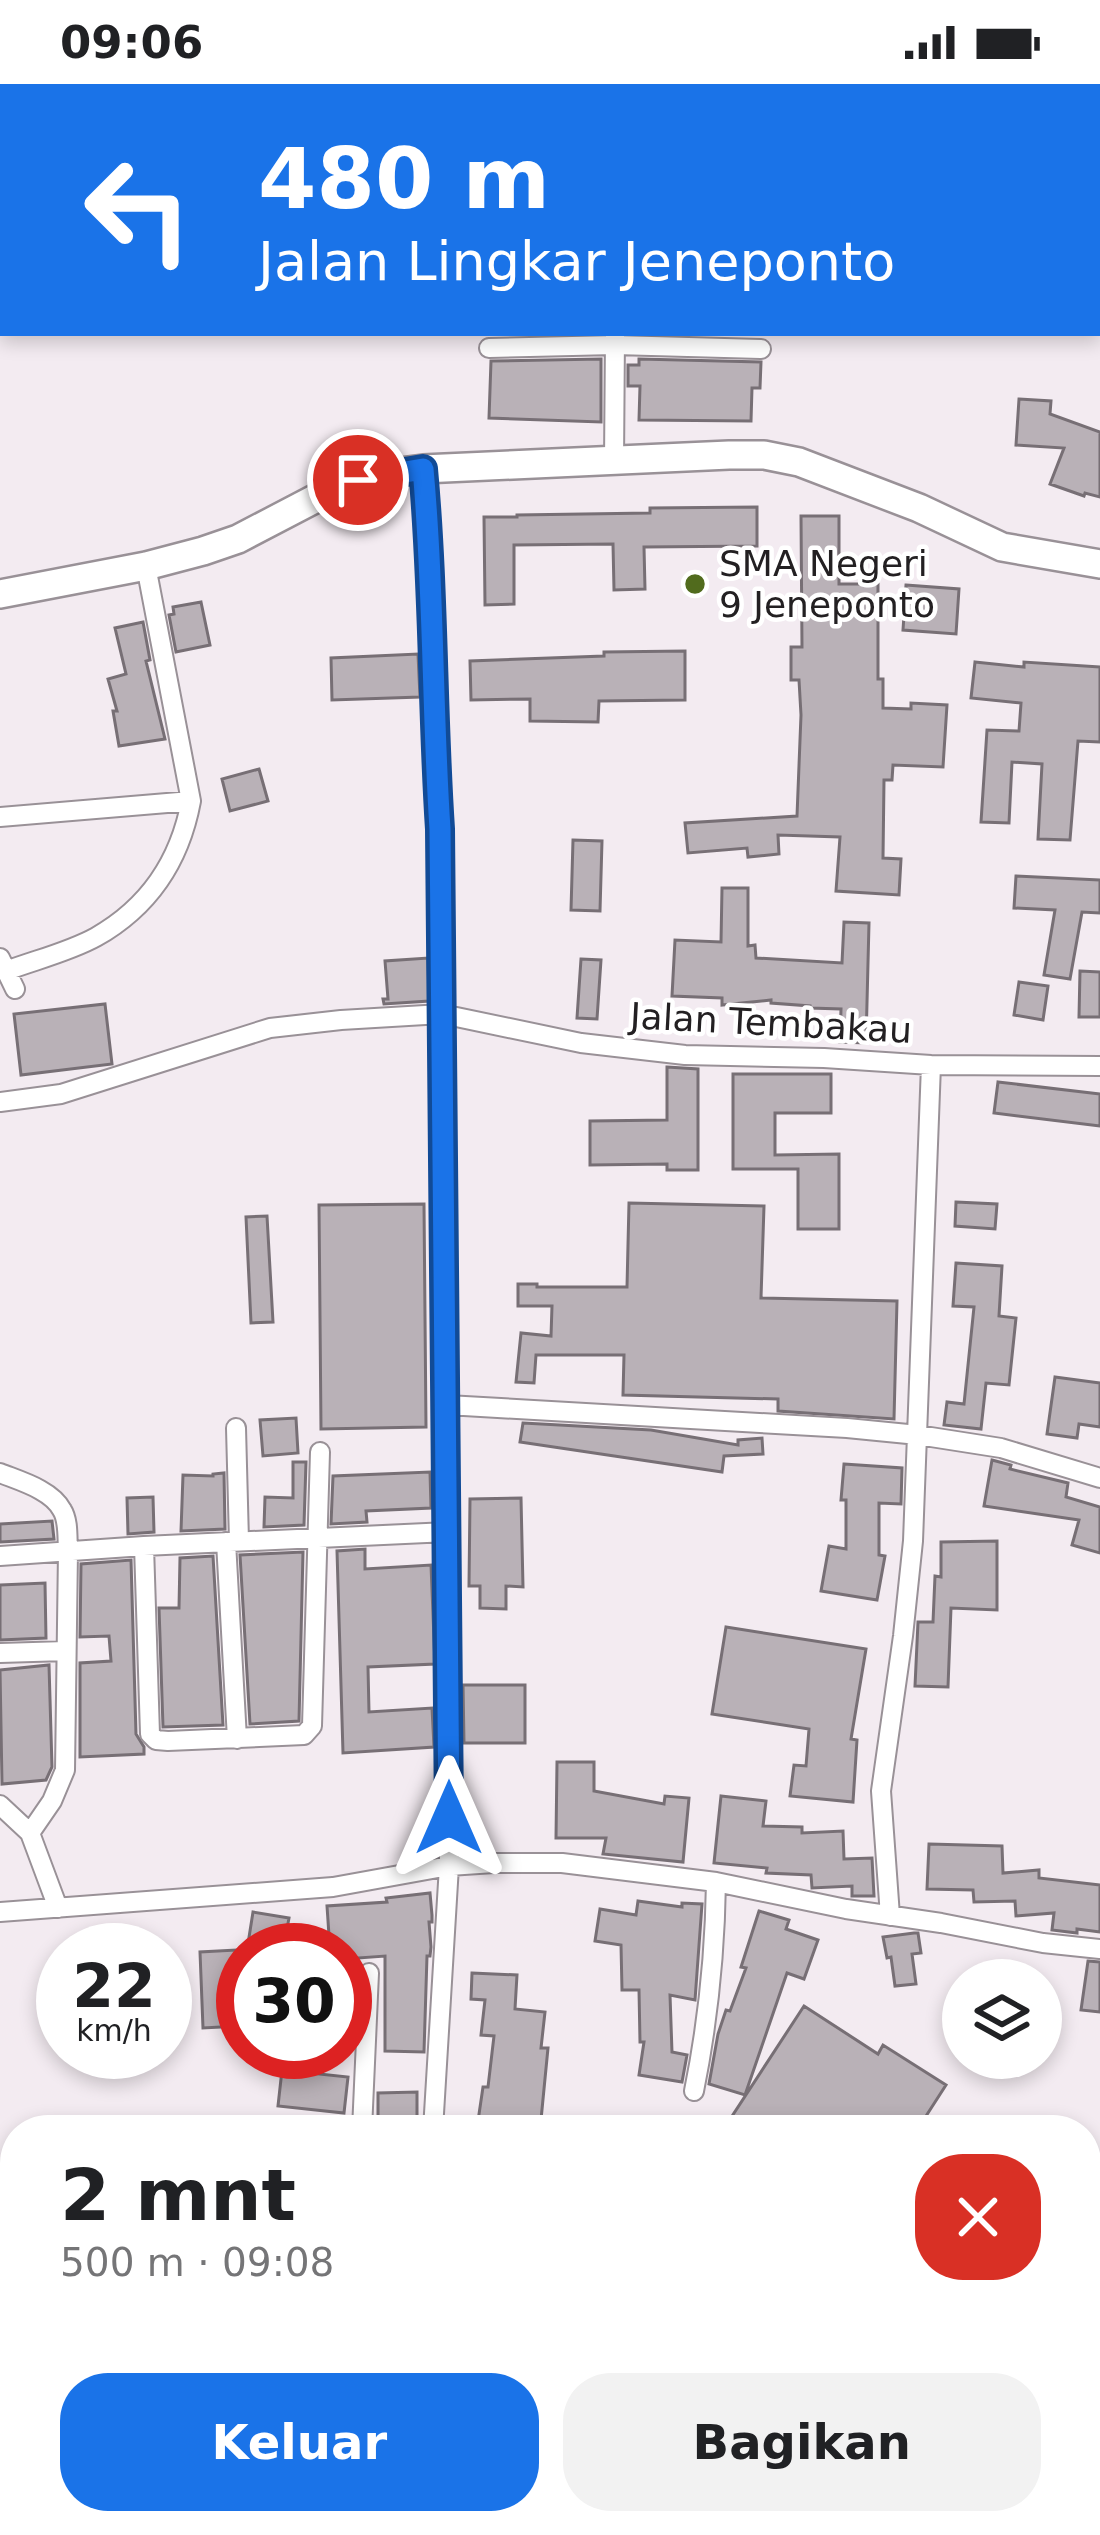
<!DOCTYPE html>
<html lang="id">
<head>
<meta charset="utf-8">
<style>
  :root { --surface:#fff; --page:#f2f2f2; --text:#202124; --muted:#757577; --accent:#1a73e8 }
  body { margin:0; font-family:"DejaVu Sans",sans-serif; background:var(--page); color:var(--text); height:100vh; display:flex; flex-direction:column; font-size:45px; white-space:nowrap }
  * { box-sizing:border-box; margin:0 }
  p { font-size:39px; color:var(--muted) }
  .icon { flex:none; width:66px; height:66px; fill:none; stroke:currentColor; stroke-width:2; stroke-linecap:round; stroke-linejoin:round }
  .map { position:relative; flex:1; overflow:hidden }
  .panel { position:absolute; left:0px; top:2031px; width:1101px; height:420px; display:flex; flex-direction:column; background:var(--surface); border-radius:48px 48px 0 0; box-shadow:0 6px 18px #0003 }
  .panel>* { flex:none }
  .guide { position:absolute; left:0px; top:0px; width:1101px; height:252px; box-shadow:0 6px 18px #0003; background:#1a73e8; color:#fff; overflow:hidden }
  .controls { position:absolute; left:942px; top:1875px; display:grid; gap:24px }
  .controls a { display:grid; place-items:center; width:120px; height:120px; border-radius:50%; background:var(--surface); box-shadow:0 6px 18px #0003; font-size:60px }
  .speed { position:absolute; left:36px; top:1839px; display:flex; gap:24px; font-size:60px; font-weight:700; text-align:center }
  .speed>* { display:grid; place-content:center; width:156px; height:156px; border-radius:50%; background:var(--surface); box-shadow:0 6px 18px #0003; line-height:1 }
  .speed small { font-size:30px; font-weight:400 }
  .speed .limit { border:18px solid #d22; background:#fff; color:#111 }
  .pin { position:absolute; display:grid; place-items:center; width:102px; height:102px; color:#fff; margin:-51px; border:6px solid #fff; border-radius:50%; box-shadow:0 3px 12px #0007 }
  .me { position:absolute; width:132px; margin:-66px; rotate:0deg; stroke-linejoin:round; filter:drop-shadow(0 0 9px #0008) }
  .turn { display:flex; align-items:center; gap:42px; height:252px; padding:0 60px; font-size:54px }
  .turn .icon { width:156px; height:156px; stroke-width:2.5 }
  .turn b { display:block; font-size:84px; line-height:102px }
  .round { display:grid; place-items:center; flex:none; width:126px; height:126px; border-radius:48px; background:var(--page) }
  .head { display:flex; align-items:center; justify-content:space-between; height:204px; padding:0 60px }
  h1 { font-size:72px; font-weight:600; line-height:90px }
  .action { display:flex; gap:24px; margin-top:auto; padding:24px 60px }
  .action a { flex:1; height:138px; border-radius:48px; background:var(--accent); color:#fff; font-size:48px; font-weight:600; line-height:138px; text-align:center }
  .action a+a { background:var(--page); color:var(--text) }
  .status { display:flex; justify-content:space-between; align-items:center; height:84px; padding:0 60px; background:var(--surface); direction:ltr }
  .status svg { height:33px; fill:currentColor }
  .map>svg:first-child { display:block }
  .building { fill:#b9b1b7; stroke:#776f75; stroke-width:3 }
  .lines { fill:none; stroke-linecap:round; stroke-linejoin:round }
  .street-casing { stroke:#999197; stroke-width:22 }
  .secondary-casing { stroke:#999197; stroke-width:32 }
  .street { stroke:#fff; stroke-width:18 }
  .secondary { stroke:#fff; stroke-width:27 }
  .route-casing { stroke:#114b97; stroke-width:30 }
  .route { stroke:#1a73e8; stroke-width:21 }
  .poi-dot { fill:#516b1d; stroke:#fff; stroke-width:4.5 }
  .labels { text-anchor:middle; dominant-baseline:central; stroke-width:9; stroke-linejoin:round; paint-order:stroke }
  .poi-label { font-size:36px; fill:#232022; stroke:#fff; text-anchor:start }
  .street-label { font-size:36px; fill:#232022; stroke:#fff }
</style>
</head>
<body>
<div class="status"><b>09:06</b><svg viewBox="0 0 49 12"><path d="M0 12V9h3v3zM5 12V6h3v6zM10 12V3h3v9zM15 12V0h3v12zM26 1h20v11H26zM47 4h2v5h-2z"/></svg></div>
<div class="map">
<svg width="1100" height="2451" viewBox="0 0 1100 2451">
  <rect width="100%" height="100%" fill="#f3ebf1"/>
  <!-- building -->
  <path class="building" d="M601,275V338L489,334L491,277Z
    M639,275L761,278L760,304H752L751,337L639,336L640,302H628V281H639Z
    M1019,315L1051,317L1050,330L1100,348V413L1085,409L1084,412L1050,400L1064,364L1016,361Z
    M757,423V462L644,463L645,505L614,506L613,460L514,461V520L485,521L484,433H517V431L650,429V424Z
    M801,432H839V500H878V595H883V624L911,625V619L947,621L943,683L893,681L892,696H884L883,774L901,775L899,811L836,807L840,753L778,751L779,770L748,773L747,764L688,769L685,739L797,732L801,631L799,596H791V563H802Z
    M906,501L959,505L956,550L903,546Z
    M201,518L210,561L176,568L169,531L174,530L173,523Z
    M143,538L150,576L146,577L165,655L119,662L113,627H117L108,595L126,590L115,544Z
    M685,567V616L599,617L598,638L530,637V615L471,616L470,577L604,572V568Z
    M418,570L420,613L332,616L331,574Z
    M975,578L1024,583V578L1100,583V658L1078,657L1070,756L1038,755L1042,680L1012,678L1009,739L981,738L987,646L1019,647L1021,619L971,614Z
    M259,685L268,717L230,727L222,695Z
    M573,756L602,757L600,827L571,826Z
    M1016,792L1100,796V829L1082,828L1070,895L1044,891L1055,826L1014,824Z
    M722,804H748V862L755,861L756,874L842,879L844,838L869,839L866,959L840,958L841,925L810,924V922L771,919V916L722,921V914L672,912L675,856L721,858Z
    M428,874L429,917L384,920L383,915H388L385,877Z
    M581,875L601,876L597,935L577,934Z
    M1080,887L1100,888V933H1079Z
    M1019,898L1048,902L1043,936L1014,931Z
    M105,920L112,980L21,991L14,930Z
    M667,983L698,985V1086H667V1080L590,1081V1037L667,1036Z
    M733,990H831V1029H775V1071L839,1070V1145H798V1085H733Z
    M998,998L1100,1010V1042L994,1029Z
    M956,1118L997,1120L995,1145L955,1142Z
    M629,1119L764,1122L761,1214L897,1217L894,1335L778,1327V1315L623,1311L624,1271H536L534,1299L516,1298L521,1249L551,1252L552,1222H518V1200H537V1203H627Z
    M424,1120L426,1343L321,1345L319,1121Z
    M267,1132L273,1238L251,1239L246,1133Z
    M956,1179L1002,1182L999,1232L1016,1234L1009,1301L986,1299L981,1345L944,1341L947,1318L964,1320L974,1223L953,1222Z
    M1055,1293L1100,1299V1343L1079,1340L1077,1354L1047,1350Z
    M296,1334L298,1369L263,1372L260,1336Z
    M523,1339L651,1346L738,1361V1356L762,1354L763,1370L724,1372L722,1388L520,1358Z
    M992,1376L1011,1381L1010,1385L1068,1399L1066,1413L1100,1423V1469L1072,1461L1079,1436L984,1422Z
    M293,1378H306L304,1441L264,1443L265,1413L293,1414Z
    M844,1380L902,1384L901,1420L879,1419V1471L885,1472L877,1516L821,1507L829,1462L846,1465V1416H841Z
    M430,1388L431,1424L366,1427L367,1438L331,1440L333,1392Z
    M224,1389L225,1445L181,1447L183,1391L213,1392V1390Z
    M153,1413L154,1448L128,1450L127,1414Z
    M521,1414L523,1503L506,1502V1525L480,1524V1502H469L470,1415Z
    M52,1437L54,1455L0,1458V1440Z
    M997,1457V1526L951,1524L948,1603L915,1602L918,1538H933L935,1492L941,1493V1458Z
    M365,1465V1485L431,1481L435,1580L368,1583L369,1628L432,1624L434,1663L343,1669L337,1467Z
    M303,1468L299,1637L250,1640L240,1471Z
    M213,1472L223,1641L163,1643L159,1524H179L180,1474Z
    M131,1476L136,1650L144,1663V1670L80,1673V1579L111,1577L109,1552L80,1553L81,1480Z
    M45,1499L46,1554L0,1556V1501Z
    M726,1543L866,1565L851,1655L857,1656L853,1718L790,1712L794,1681L806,1682L809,1645L712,1630Z
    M49,1581L52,1683L46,1696L2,1700L0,1586Z
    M463,1601H525V1659H464Z
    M557,1678H594V1707L664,1720L665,1712L689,1714L683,1778L603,1770L606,1754H556Z
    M721,1712L766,1717L763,1742L802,1743V1749L843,1747L844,1775L872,1774L874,1812H852V1802L812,1804L811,1791L766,1789L767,1784L714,1779Z
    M929,1760L1002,1762L1003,1789L1039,1786V1794L1100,1801V1848L1077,1845V1849L1052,1846L1054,1829L1016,1832L1015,1817L974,1818L973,1806L927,1805Z
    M430,1809L432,1831V1838H429L431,1863L430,1872H427L424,1968L385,1967V1872L345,1875V1866H330L327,1822L387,1818L386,1814Z
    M638,1817L682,1823V1819L702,1820L695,1916L670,1911L672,1968L687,1971L682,1998L639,1991L644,1958H640L639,1906H622L621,1861L595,1857L600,1825L636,1831Z
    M759,1827L789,1836L786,1845L818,1856L804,1895L787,1889L745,2011L709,2000L718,1950L726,1926L730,1927L746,1884L741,1883Z
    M253,1828L289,1834L283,1866H247Z
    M914,1849H918L921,1869L912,1870L916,1900L895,1902L891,1873L887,1874L883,1853Z
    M236,1866L239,1942L203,1944L200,1868Z
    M1088,1877L1100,1878V1928L1081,1926Z
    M472,1889L517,1891L515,1925L545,1928L541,1964H548L540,2046L478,2037L483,2003H488L494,1952L481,1951L485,1916L471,1915Z
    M804,1922L878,1970L883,1961L946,2001L917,2046H723Z
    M282,1986L348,1993L344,2029L278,2022Z
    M417,2008V2046H378V2009Z
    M909,2436H979L1004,2451H934Z"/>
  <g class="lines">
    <!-- street casing -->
    <g class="street-casing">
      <path id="street" d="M489,264L615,261L761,265
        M614,378L615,251
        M423,385L432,499L431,548L440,745L447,1321L449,1782L433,2046
        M0,733L191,717
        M0,874L15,905
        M6,887C35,876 69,868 96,853C149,823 180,776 191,717L146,482
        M0,1018L61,1010L270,944L341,936L442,930L581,959L685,971L824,974L931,981L1100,982
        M447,1321L847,1344L918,1351L1001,1364L1100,1394
        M236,1344L239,1457
        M0,1389C20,1397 52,1406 62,1426C69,1437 67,1455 68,1467L65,1686L52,1717L30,1749
        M226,1458L237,1655
        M144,1462L150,1650L156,1656L168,1657L304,1651L312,1642L320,1368
        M0,1472L144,1462L448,1448
        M0,1569L66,1567
        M0,1721L30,1749L58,1824
        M0,1828L333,1803L449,1782L494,1779H562L716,1798L846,1825L941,1839L1043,1859L1100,1865
        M890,1832L881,1707L903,1552L913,1457L931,981
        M694,2007C708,1938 715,1869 716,1798
        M362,2046L369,1889
        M0,2361H15
        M92,2436L93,2451
        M364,2436V2451
        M466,2436L468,2451
        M664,2436L665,2451
        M575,2451V2436"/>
    </g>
    <!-- secondary casing -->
    <g class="secondary-casing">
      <path id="secondary" d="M0,510L146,482L203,467L238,455L328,408L358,396L384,390L423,385L729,371H764L799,378L919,424L1002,463L1100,480"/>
    </g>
    <!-- street -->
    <use href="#street" class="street"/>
    <!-- secondary -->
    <use href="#secondary" class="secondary"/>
  </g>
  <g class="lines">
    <!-- route casing -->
    <g class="route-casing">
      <path id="route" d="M358,396L423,385C434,505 432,625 440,745L449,1734"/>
    </g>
    <!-- route -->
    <use href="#route" class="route"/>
  </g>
  <!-- markers -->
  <circle class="poi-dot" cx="695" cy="500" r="12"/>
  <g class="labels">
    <!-- poi labels -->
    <g class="poi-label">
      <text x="719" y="479">SMA Negeri<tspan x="719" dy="41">9 Jeneponto</tspan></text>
    </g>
    <!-- street labels -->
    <g class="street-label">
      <text transform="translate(771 939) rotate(3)">Jalan Tembakau</text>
    </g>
  </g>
</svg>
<div class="controls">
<a><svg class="icon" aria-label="layers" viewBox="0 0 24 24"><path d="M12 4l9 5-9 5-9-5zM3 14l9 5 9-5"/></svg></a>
</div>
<div class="speed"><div>22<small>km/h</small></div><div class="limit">30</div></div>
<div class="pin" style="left:358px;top:396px;background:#d93025"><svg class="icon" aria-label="arrive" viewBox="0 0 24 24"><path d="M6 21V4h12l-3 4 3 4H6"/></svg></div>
<svg class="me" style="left:449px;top:1734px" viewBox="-20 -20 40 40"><path d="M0-17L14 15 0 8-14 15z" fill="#1a73e8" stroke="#fff" stroke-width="4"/></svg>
<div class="guide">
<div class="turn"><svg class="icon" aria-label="left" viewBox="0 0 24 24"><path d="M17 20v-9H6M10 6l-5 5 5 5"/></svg><div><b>480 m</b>Jalan Lingkar Jeneponto</div></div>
</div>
<section class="panel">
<div class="head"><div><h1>2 mnt</h1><p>500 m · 09:08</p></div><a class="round" style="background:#d93025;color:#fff"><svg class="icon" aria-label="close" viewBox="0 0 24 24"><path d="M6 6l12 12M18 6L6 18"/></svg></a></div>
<div class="action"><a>Keluar</a><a>Bagikan</a></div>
</section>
</div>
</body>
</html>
